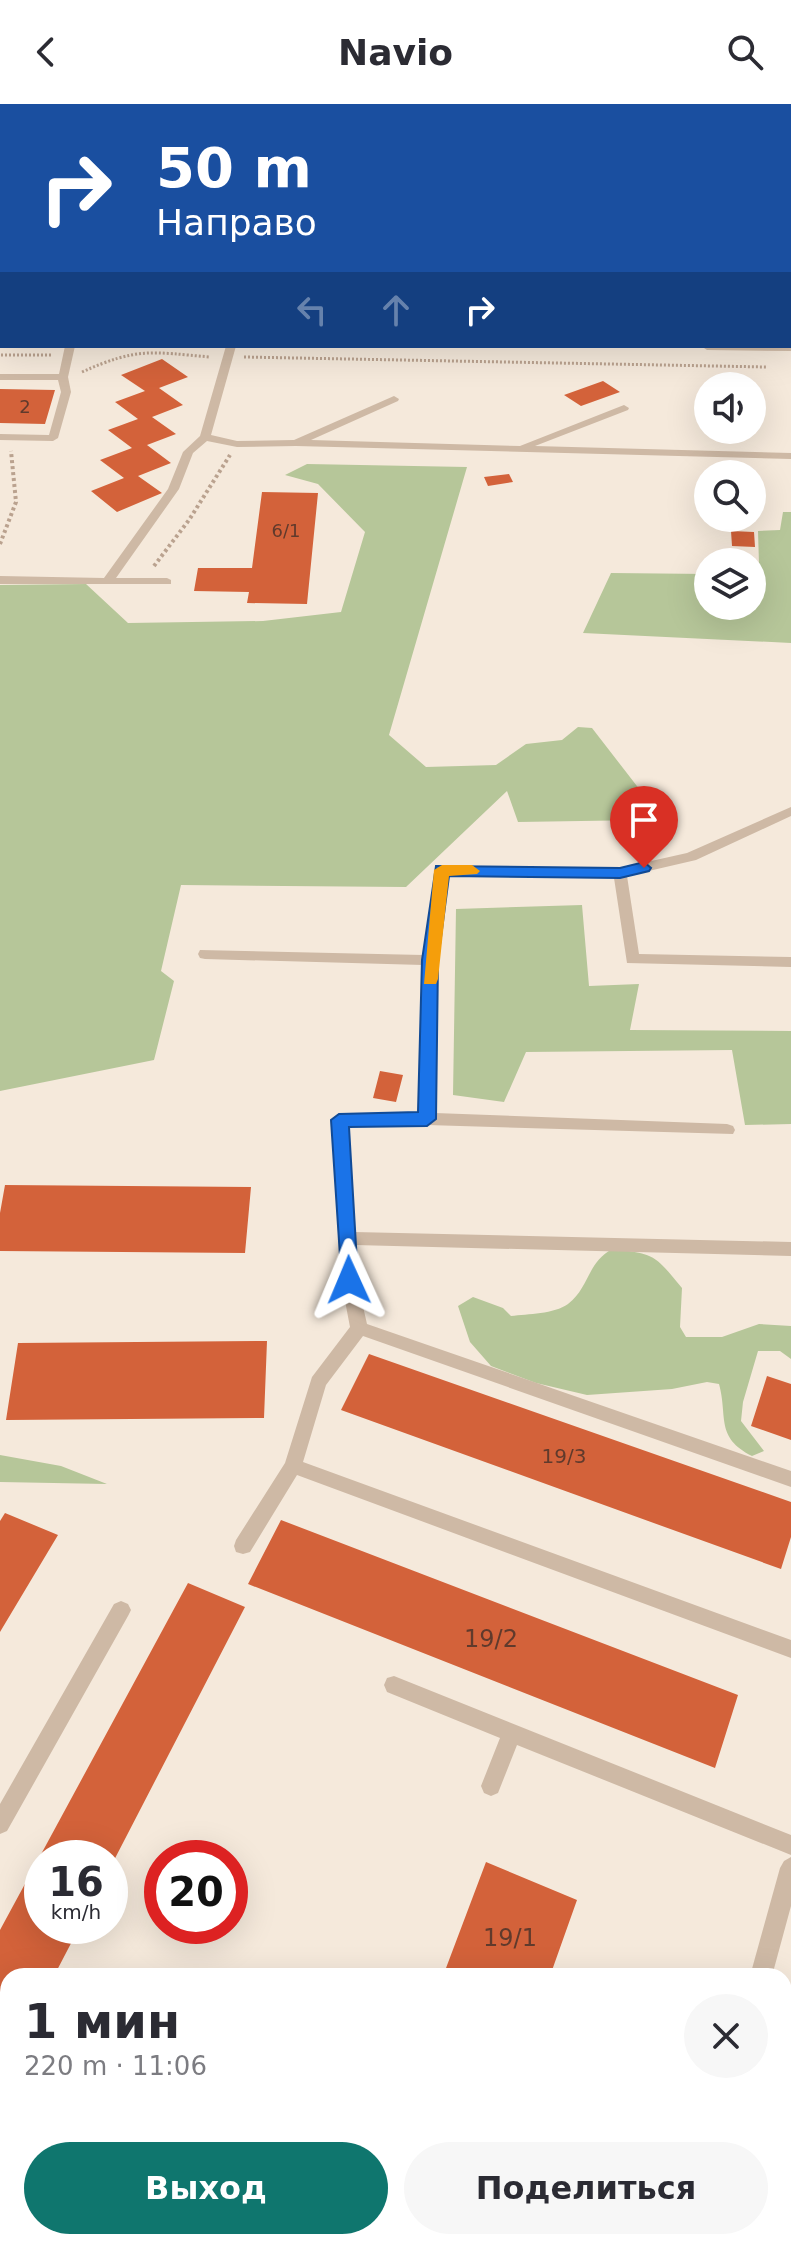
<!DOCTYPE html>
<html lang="ru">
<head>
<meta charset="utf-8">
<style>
  :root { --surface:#fff; --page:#f7f7f7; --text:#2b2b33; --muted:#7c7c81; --accent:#0f766e }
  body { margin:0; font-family:"DejaVu Sans",sans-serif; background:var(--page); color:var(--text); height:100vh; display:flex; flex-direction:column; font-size:30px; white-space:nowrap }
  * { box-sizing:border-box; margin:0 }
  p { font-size:26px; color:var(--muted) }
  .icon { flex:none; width:44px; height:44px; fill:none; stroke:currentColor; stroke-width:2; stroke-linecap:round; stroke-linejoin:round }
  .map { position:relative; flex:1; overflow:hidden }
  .panel { position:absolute; left:0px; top:1864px; width:792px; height:282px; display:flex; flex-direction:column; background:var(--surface); border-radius:24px 24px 0 0; box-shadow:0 8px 32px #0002 }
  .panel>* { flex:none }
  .banner { position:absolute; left:0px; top:0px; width:792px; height:244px; box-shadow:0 8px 32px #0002; background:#1a4fa0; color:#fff; overflow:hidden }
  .controls { position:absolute; left:694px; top:268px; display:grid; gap:16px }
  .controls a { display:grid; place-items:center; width:72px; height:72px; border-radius:50%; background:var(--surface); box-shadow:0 8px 32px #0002; font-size:40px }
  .speed { position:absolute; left:24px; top:1736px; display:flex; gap:16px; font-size:40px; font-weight:700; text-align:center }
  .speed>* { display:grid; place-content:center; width:104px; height:104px; border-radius:50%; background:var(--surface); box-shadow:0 8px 32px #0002; line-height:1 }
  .speed small { font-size:20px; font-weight:400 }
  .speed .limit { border:12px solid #d22; background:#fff; color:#111 }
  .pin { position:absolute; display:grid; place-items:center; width:68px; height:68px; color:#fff; margin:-82px -34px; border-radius:50% 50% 50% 0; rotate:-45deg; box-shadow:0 0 8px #0007 }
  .pin .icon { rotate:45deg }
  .me { position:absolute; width:88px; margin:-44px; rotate:359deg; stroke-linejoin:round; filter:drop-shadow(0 0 6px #0008) }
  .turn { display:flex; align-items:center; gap:28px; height:168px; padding:0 24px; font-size:36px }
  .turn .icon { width:104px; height:104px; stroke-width:2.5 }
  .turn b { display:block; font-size:56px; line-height:68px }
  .lanes { display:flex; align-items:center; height:76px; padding:0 24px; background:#0003; justify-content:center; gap:40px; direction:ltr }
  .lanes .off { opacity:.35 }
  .round { display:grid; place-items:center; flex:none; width:84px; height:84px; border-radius:42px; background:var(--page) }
  .headline { display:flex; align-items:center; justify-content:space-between; height:136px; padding:0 24px }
  h1 { font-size:48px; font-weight:700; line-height:60px }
  .cta { display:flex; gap:16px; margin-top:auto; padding:16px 24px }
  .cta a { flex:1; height:92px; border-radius:48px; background:var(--accent); color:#fff; font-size:32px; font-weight:700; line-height:92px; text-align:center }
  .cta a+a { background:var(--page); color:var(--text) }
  header { display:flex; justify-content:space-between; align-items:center; height:104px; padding:0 24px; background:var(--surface); font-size:36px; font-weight:700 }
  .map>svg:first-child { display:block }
  .green { fill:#b6c699 }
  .building { fill:#d3623a }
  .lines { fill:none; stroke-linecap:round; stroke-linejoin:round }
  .path-far1 { stroke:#baa28f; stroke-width:3; stroke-dasharray:2 2; stroke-linecap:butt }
  .path { stroke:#baa28f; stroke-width:4; stroke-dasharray:3 3; stroke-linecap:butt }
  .lane { fill:#ceb9a5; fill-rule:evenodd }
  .street { fill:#ceb9a5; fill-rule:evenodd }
  .route { fill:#1a73e8; stroke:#114b97; stroke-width:2 }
  .slow { fill:#f59e0b }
  .labels { text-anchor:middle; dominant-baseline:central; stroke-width:8; stroke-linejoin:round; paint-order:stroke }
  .far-number-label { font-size:18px; fill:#603a2c }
  .number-label { font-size:20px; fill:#603a2c }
  .near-number-label { font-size:24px; fill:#603a2c }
</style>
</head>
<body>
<header><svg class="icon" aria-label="back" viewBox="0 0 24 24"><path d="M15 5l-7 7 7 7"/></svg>Navio<svg class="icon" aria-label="search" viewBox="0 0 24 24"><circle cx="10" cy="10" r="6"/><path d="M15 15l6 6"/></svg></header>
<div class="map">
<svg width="791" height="2145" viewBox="0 0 791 2145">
  <rect width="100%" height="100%" fill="#f5e9db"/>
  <!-- green -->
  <path class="green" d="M307,360L467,363L389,631L426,663L496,661L526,640L562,636L578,623L592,624L640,686L644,716L518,718L507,687L406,783L181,781L161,867L174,877L154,956L0,987V481L86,480L128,519L263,517L341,508L365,428L318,380L285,371Z
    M783,408H791V539L583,529L611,469L708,470V502H752V462L759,460L758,427L780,426Z
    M582,801L589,882L639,880L630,926L791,927V1020L745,1021L732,946L526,948L504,998L453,991L456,805Z
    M612,1145C655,1150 654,1150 682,1184L680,1223L686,1233H722L759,1220L791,1222V1255L780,1247H758L743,1298L741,1317L764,1347L752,1352C715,1333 728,1313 719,1280L707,1278L672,1285L587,1291L536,1279L491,1262L470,1238L458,1202L473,1193L503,1204L511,1212C528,1210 554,1210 568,1200C589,1184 587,1159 612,1145Z
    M0,1351L61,1362L107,1380L0,1378Z"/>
  <!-- building -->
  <path class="building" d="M162,255L188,273L159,284L183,301L152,313L176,330L147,341L171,359L138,372L162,389L117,408L91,387L124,374L100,356L132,344L108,326L138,315L115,298L145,287L121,271Z
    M603,277L620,288L581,302L564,291Z
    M0,285L55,286L45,320L0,319Z
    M509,370L513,378L488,382L484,373Z
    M262,388L318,389L307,500L247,499L249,488L194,487L198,464H252Z
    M731,427L754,428L755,443L732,442Z
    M380,967L403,971L396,998L373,994Z
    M5,1081L251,1083L245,1149L0,1147V1109Z
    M267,1237L264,1314L6,1316L18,1239Z
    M369,1250L791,1398V1433L781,1465L341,1306Z
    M767,1272L791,1280V1336L751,1322Z
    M5,1409L58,1431L0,1528V1417Z
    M281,1416L738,1591L715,1664L248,1480Z
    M188,1479L245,1503L110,1764V1754H42V1822H80L54,1872H8V1961L0,1977V1826Z
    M486,1758L577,1796L550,1872H443Z"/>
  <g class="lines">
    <!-- path-far1 -->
    <path class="path-far1" d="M690,0L695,2
      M1,251H51
      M244,253L766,263
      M82,268C138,243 151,248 210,253"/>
    <!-- path -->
    <path class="path" d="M0,440L16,398L11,347
      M154,462L189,416L230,351"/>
    <!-- lane -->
    <path class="lane" d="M89,0H97V2H89Z
      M0,14H2V20H0Z
      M790,95L791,96V103L790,102Z
      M790,132H791V138H790Z
      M0,152H2V158H0Z
      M65,242H75L68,273L71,288L58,334L53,337L0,336V330L49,331L61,288L58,276H0V270H59Z
      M226,242H236L211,331L237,337L294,336L394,292L399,295L398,297L311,336L520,342L624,301L629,304L628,306L535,342L791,349V355L296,342L237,343L207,337L193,349L179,385L116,474H167L171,476V480H0V472L104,474L168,385L183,348L200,332Z
      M791,703V712L696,756L627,772L639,850L791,853V863L627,859L614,774L448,771L437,856L435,1009L727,1020L733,1022L735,1026L733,1030L427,1021L347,1022L354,1128L791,1138V1152L355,1141L357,1176L367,1220L791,1367V1383L363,1232L326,1281L303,1358L791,1536V1554L297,1371L250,1448L243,1450L236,1448L234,1442L236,1436L285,1359L312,1273L350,1223L341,1176L331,1016L339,1010L419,1009L423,861L205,855L200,854L198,850L200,846L423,851L437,763L620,764L687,749Z
      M121,1497L128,1500L131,1506L128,1512L7,1727L0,1730V1700L114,1500Z
      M394,1572L791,1731V1751L517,1641L498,1689L491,1692L484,1689L481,1682L500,1634L387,1588L384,1581L387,1574Z
      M791,1753V1802L772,1872H750L780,1764L784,1757Z
      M784,2117L791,2120V2145H775L774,2138H784Z"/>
    <!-- street -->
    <path class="street" d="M769,0H779L780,2H770Z
      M790,68H791V79H790Z
      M0,228H2V236H0Z
      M791,239V247L707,246L701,242H790Z"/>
  </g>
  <!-- route -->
  <path class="route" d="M644,758L651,764L649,767L620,774L449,772L438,856L436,1015L427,1022L349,1023L358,1176L349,1184L342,1182L331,1016L339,1010L418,1008L422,856L436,762L620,764Z"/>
  <!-- slow -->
  <path class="slow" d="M472,761L480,767L477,770L449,772L438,875L436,880H424L434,766L442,761Z"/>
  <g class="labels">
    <!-- far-number labels -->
    <g class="far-number-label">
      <text x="25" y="302">2</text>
      <text x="286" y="426">6/1</text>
    </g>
    <!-- number labels -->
    <g class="number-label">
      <text x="564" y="1352">19/3</text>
    </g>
    <!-- near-number labels -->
    <g class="near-number-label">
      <text x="491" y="1535">19/2</text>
      <text x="510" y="1834">19/1</text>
    </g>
  </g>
</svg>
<div class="controls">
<a><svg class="icon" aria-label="sound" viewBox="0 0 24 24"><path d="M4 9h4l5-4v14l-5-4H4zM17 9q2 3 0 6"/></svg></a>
<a><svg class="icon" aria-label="search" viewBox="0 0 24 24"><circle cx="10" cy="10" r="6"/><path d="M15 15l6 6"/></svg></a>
<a><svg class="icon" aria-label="layers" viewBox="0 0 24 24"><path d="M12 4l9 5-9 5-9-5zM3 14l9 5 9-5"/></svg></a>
</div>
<div class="speed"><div>16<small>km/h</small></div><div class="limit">20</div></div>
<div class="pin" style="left:644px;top:764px;background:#d93025"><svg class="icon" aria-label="arrive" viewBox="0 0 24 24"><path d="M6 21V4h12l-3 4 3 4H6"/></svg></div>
<svg class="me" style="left:349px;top:1176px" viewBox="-20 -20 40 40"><path d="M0-17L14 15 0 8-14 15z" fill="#1a73e8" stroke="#fff" stroke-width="4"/></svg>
<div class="banner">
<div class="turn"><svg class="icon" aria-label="right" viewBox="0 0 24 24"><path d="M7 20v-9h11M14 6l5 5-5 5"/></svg><div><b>50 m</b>Направо</div></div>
<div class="lanes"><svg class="icon off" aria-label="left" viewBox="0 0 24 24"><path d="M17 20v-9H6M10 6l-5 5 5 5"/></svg><svg class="icon off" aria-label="ahead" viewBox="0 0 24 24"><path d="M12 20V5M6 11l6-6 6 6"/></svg><svg class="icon" aria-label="right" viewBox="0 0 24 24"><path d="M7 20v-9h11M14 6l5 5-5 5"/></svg></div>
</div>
<section class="panel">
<div class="headline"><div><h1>1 мин</h1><p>220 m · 11:06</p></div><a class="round"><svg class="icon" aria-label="close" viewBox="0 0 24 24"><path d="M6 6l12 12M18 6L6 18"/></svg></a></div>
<div class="cta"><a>Выход</a><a>Поделиться</a></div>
</section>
</div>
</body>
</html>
